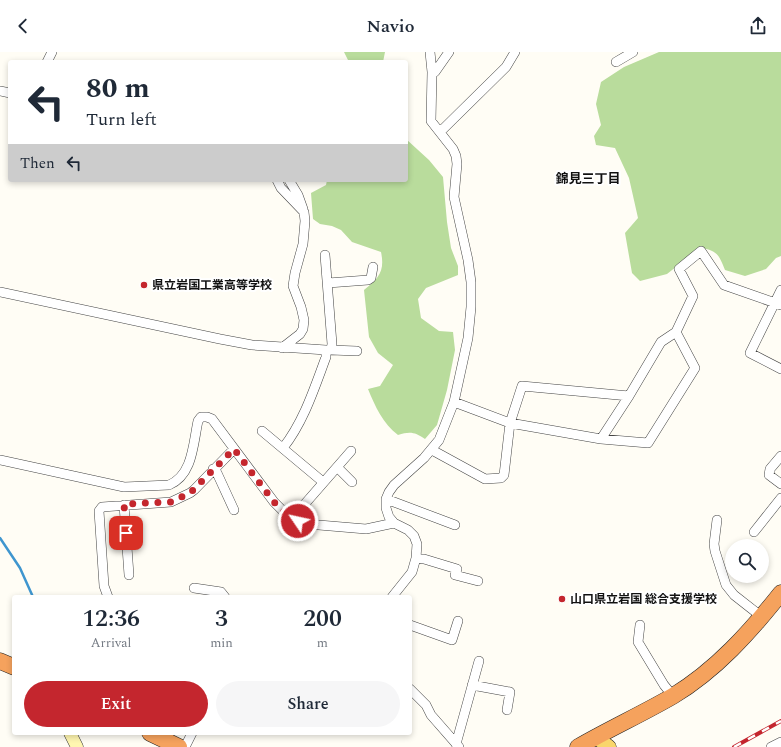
<!DOCTYPE html>
<html lang="en">
<head>
<meta charset="utf-8">
<style>
  :root { --surface:#fff; --page:#f6f6f7; --text:#1f2937; --muted:#747a83; --accent:#c4262e }
  body { margin:0; font-family:Spectral,"Noto Sans JP",serif; background:var(--page); color:var(--text); height:100vh; display:flex; flex-direction:column; font-size:15px; white-space:nowrap }
  * { box-sizing:border-box; margin:0 }
  p { font-size:13px; color:var(--muted) }
  .icon { flex:none; width:22px; height:22px; fill:none; stroke:currentColor; stroke-width:2; stroke-linecap:round; stroke-linejoin:round }
  .map { position:relative; flex:1; overflow:hidden }
  .panel { position:absolute; left:12px; top:543px; width:400px; height:140px; display:flex; flex-direction:column; background:var(--surface); border-radius:4px; box-shadow:0 2px 6px #0003 }
  .panel>* { flex:none }
  .hud { position:absolute; left:8px; top:8px; width:400px; height:122px; border-radius:4px; box-shadow:0 2px 6px #0003; background:#fff; color:var(--text); overflow:hidden }
  .buttons { position:absolute; left:725px; top:487px; display:grid; gap:8px }
  .buttons a { display:grid; place-items:center; width:44px; height:44px; border-radius:50%; background:var(--surface); box-shadow:0 2px 6px #0003; font-size:20px }
  .pin { position:absolute; display:grid; place-items:center; width:34px; height:34px; color:#fff; margin:-17px; border-radius:8px; box-shadow:0 2px 6px #0006 }
  .me { position:absolute; width:44px; margin:-22px; rotate:304deg; stroke-linejoin:round; filter:drop-shadow(0 0 3px #0008) }
  .turn { display:flex; align-items:center; gap:14px; height:84px; padding:0 12px; font-size:18px }
  .turn .icon { width:52px; height:52px; stroke-width:2.5 }
  .turn b { display:block; font-size:28px; line-height:34px }
  .then { display:flex; align-items:center; height:38px; padding:0 12px; background:#0003; gap:8px; font-size:15px }
  .eta { display:flex; justify-content:space-evenly; align-items:center; height:68px; text-align:center }
  .eta b { font-size:24px; font-weight:600; line-height:28px }
  .action { display:flex; gap:8px; margin-top:auto; padding:8px 12px }
  .action a { flex:1; height:46px; border-radius:24px; background:var(--accent); color:#fff; font-size:16px; font-weight:600; line-height:46px; text-align:center }
  .action a+a { background:var(--page); color:var(--text) }
  header { display:flex; justify-content:space-between; align-items:center; height:52px; padding:0 12px; background:var(--surface); font-size:18px; font-weight:600 }
  .map>svg:first-child { display:block }
  .forest { fill:#b9dc9c }
  .lines { fill:none; stroke-linecap:round; stroke-linejoin:round }
  .stream { stroke:#3f96cf; stroke-width:2.5 }
  .street-casing { stroke:#444; stroke-width:10 }
  .secondary-casing { stroke:#333; stroke-width:13 }
  .primary-casing { stroke:#222; stroke-width:15 }
  .highway-casing { stroke:#222; stroke-width:17 }
  .street { stroke:#fff; stroke-width:9 }
  .secondary { stroke:#fff6b0; stroke-width:12 }
  .primary { stroke:#f9d66b; stroke-width:14 }
  .highway { stroke:#f5a25d; stroke-width:16 }
  .rail-casing { stroke:#c4262e; stroke-width:4 }
  .rail { stroke:#fff; stroke-width:2.5; stroke-dasharray:8; stroke-linecap:butt }
  .route { stroke:#c4262e; stroke-width:7; stroke-dasharray:0 12.6 }
  .poi-dot { fill:#c4262e; stroke:#fff; stroke-width:1.5 }
  .labels { text-anchor:middle; dominant-baseline:central; stroke-width:4; stroke-linejoin:round; paint-order:stroke }
  .poi-label { font-size:12px; font-weight:bold; fill:#111; stroke:#fff; text-anchor:start }
  .neighbourhood-label { font-size:13px; font-weight:bold; fill:#111; stroke:#fff }
</style>
</head>
<body>
<header><svg class="icon" aria-label="back" viewBox="0 0 24 24"><path d="M15 5l-7 7 7 7"/></svg>Navio<svg class="icon" aria-label="share" viewBox="0 0 24 24"><path d="M12 15V3M7 8l5-5 5 5M5 13v7h14v-7"/></svg></header>
<div class="map">
<svg width="781" height="695" viewBox="0 0 781 695">
  <rect width="100%" height="100%" fill="#fffdf5"/>
  <!-- forest -->
  <path class="forest" d="M344,0H385L383,10H349Z
    M659,0H781V204L776,206L766,217L745,224L725,218C719,203 717,198 700,196L667,222L640,229L632,221L625,181L638,166L629,126L615,96L596,93L594,84L601,73L596,52L601,30L624,15Z
    M406,87L429,108L443,125L447,170L451,196L458,214V223L426,236L418,247L421,266L439,279L453,280L455,298L447,338L437,373L425,387C415,380 410,379 398,383C383,372 375,354 368,337L380,334L393,313L378,301L369,285L364,238C379,226 385,219 381,200L352,190L341,178L332,174L320,172L313,167L311,141L326,133L327,128H406Z"/>
  <g class="lines">
    <!-- stream -->
    <path class="stream" d="M0,486L20,516L33,545"/>
    <!-- street casing -->
    <g class="street-casing">
      <path id="street" d="M47,10L52,0
        M616,10L633,0
        M432,20H435L449,0
        M0,39L10,41
        M440,80L506,15L515,0
        M277,128L281,136L304,160L305,169L303,192L295,221L293,234L301,255L304,268L303,277L300,282L282,296
        M289,128L298,143L303,157
        M328,231L368,228L371,226L373,215
        M781,238L750,301L781,317
        M0,240L220,287L252,293L326,298H331L332,292L325,203
        M331,298L357,299
        M454,350L510,371L601,387L648,391L695,316L676,280
        M262,379L323,430
        M601,387L629,344L661,290L676,280L693,244L679,217L701,199L724,233L781,253
        M283,396C304,369 314,337 326,305V298
        M432,398L485,427L501,426L504,423L510,371L522,334L629,344
        M781,404L770,417L769,423L781,432
        M0,408L124,435L169,433C193,423 193,392 198,369L201,365H207L212,367L274,450L288,464L307,472L366,477L394,471
        M337,415L352,430
        M213,417L217,421L234,458
        M386,447L455,473
        M124,453L129,523
        M717,468L714,492L715,499L726,533L734,543L762,565
        M298,469L303,454L351,399
        M754,480L781,446
        M416,506L424,507L457,517L455,523L478,529
        M194,536L221,540L225,545
        M108,545L104,534L99,459L102,455L171,450L190,441L194,438L234,397
        M392,545L412,520L416,506L417,492L414,484L408,478L394,471L389,465L386,456V447L389,440L394,433L424,406L439,388L454,350L468,286L471,255V230L468,208L454,145L457,112L456,104L453,97L431,69L432,20L430,0
        M410,573L452,588L458,569
        M640,573L638,590L664,633L673,644
        M472,633L510,640L507,658
        M410,637L426,653L431,663L459,695
        M456,692L479,609
        M185,695L192,681
        M771,695L781,690"/>
    </g>
    <!-- secondary casing -->
    <g class="secondary-casing">
      <path id="secondary" d="M70,681L77,695"/>
    </g>
    <!-- primary casing -->
    <g class="primary-casing">
      <path id="primary" d="M596,685L609,695"/>
    </g>
    <!-- highway casing -->
    <g class="highway-casing">
      <path id="highway" d="M0,609L14,615
        M150,681L179,695
        M578,695C609,677 642,662 673,644C716,618 750,580 781,541"/>
    </g>
    <!-- street -->
    <use href="#street" class="street"/>
    <!-- secondary -->
    <use href="#secondary" class="secondary"/>
    <!-- primary -->
    <use href="#primary" class="primary"/>
    <!-- highway -->
    <use href="#highway" class="highway"/>
    <!-- rail casing -->
    <g class="rail-casing">
      <path id="rail" d="M734,695L781,669"/>
    </g>
    <!-- rail -->
    <use href="#rail" class="rail"/>
  </g>
  <g class="lines">
    <!-- route -->
    <path class="route" d="M126,481L124,452L171,450L190,441L234,397L274,450L288,464L298,469"/>
  </g>
  <!-- markers -->
  <g class="poi-dot">
    <circle cx="144" cy="233" r="4"/>
    <circle cx="562" cy="547" r="4"/>
  </g>
  <g class="labels">
    <!-- poi labels -->
    <g class="poi-label">
      <text x="152" y="233">県立岩国工業高等学校</text>
      <text x="570" y="547">山口県立岩国 総合支援学校</text>
    </g>
    <!-- neighbourhood labels -->
    <g class="neighbourhood-label">
      <text x="588" y="127">錦見三丁目</text>
    </g>
  </g>
</svg>
<div class="buttons">
<a><svg class="icon" aria-label="search" viewBox="0 0 24 24"><circle cx="10" cy="10" r="6"/><path d="M15 15l6 6"/></svg></a>
</div>
<div class="pin" style="left:126px;top:481px;background:#d93025"><svg class="icon" aria-label="arrive" viewBox="0 0 24 24"><path d="M6 21V4h12l-3 4 3 4H6"/></svg></div>
<svg class="me" style="left:298px;top:469px" viewBox="-20 -20 40 40"><circle r="17" fill="#c4262e" stroke="#fff" stroke-width="3"/><path d="M0-11L8 9 0 5-8 9z" fill="#fff"/></svg>
<div class="hud">
<div class="turn"><svg class="icon" aria-label="left" viewBox="0 0 24 24"><path d="M17 20v-9H6M10 6l-5 5 5 5"/></svg><div><b>80 m</b>Turn left</div></div>
<div class="then">Then<svg class="icon" aria-label="left" viewBox="0 0 24 24"><path d="M17 20v-9H6M10 6l-5 5 5 5"/></svg></div>
</div>
<section class="panel">
<div class="eta">
<div><b>12:36</b><p>Arrival</p></div>
<div><b>3</b><p>min</p></div>
<div><b>200</b><p>m</p></div>
</div>
<div class="action"><a>Exit</a><a>Share</a></div>
</section>
</div>
</body>
</html>
